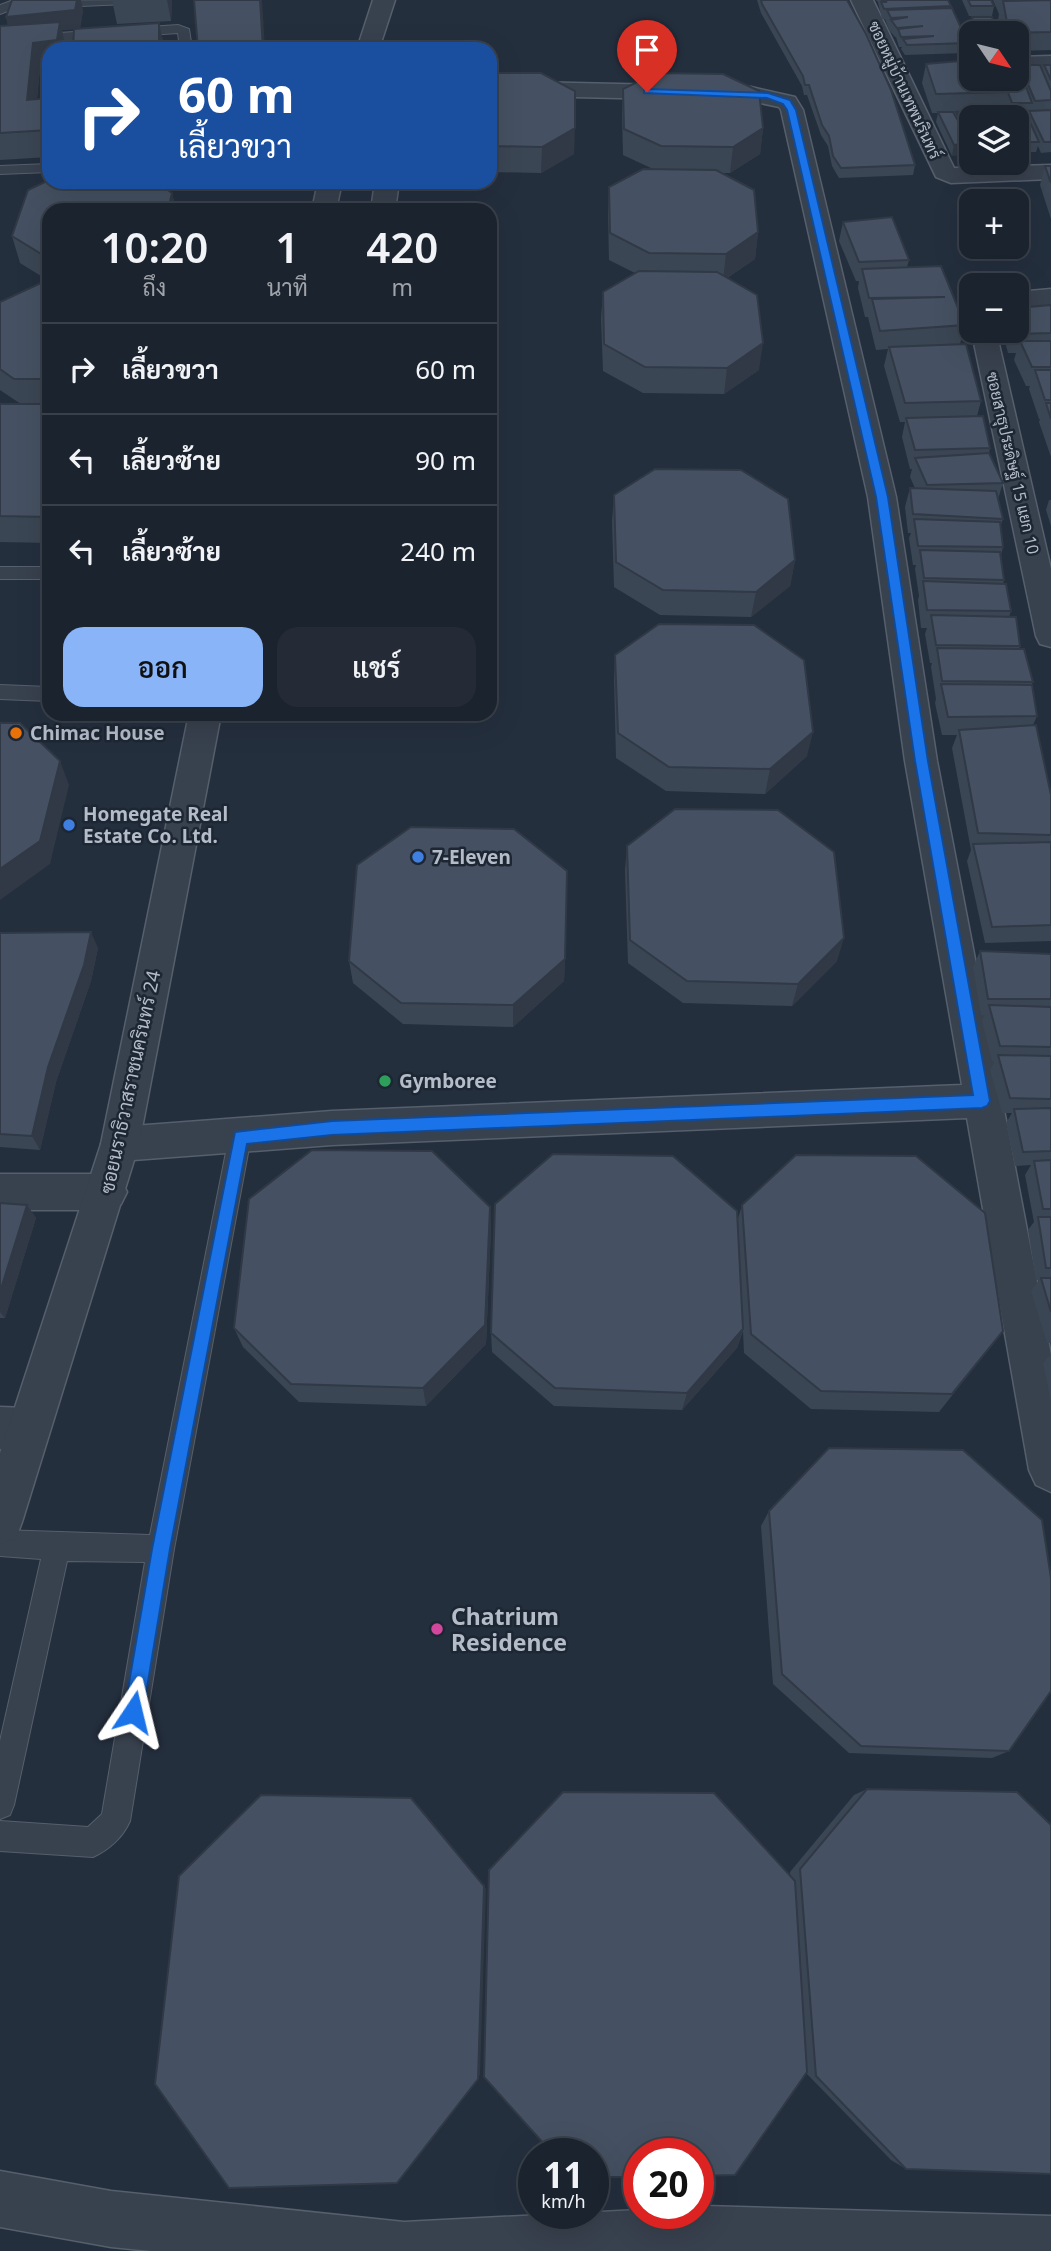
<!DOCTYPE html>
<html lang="th">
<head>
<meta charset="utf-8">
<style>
  :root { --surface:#1b232e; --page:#242b36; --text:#f1f3f6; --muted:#a0a4aa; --line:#39404a; --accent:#8ab4f8 }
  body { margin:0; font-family:"Noto Sans",Sarabun,sans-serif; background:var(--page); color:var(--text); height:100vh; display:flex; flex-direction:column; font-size:26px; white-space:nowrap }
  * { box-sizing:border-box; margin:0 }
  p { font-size:23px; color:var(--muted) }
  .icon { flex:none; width:38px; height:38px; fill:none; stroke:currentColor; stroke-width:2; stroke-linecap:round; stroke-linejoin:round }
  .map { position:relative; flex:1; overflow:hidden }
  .panel { position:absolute; left:42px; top:203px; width:455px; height:518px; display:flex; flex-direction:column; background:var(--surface); border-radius:21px; box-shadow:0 7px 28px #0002,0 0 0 2px var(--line) }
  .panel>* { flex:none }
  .top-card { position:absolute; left:42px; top:42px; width:455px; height:147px; border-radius:21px; box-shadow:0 7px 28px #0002,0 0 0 2px var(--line); background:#1a4fa0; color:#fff; overflow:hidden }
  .needle { width:46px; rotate:125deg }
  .buttons { position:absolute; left:959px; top:21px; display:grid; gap:14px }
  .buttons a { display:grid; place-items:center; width:70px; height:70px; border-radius:14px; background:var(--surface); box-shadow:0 7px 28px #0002,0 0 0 2px var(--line); font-size:35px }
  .speed { position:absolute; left:518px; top:2138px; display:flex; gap:14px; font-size:35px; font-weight:700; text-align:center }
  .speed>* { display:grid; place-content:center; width:91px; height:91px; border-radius:50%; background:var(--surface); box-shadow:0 7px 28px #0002,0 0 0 2px var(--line); line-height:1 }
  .speed small { font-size:18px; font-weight:400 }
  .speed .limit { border:10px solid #d22; background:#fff; color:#111 }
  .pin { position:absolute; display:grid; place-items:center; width:60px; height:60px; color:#fff; margin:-72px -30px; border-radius:50% 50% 50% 0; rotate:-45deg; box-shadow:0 0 7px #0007 }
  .pin .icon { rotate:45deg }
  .me { position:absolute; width:77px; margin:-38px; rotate:10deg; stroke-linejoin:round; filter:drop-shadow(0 0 5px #0008) }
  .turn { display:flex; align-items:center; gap:24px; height:147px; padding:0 21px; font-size:32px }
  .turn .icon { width:91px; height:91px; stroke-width:2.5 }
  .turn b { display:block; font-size:49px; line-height:60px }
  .eta { display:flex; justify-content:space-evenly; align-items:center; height:119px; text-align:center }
  .eta b { font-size:42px; font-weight:600; line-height:49px }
  .cta { display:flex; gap:14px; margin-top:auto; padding:14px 21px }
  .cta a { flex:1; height:80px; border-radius:21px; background:var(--accent); color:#111; font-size:28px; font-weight:600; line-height:80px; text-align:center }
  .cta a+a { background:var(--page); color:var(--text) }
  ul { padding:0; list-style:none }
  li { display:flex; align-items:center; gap:21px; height:91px; padding:0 21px; border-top:2px solid var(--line) }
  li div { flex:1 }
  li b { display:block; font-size:26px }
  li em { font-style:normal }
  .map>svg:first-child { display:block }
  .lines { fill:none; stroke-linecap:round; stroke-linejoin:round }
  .service-casing { stroke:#565f6c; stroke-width:2 }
  .minor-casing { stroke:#565f6c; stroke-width:3 }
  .tertiary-casing { stroke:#565f6c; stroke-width:3 }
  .service { fill:#38414e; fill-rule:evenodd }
  .minor { fill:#38414e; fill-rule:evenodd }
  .tertiary { fill:#38414e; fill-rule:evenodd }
  .wall { fill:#3b4654; fill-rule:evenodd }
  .shaded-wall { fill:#303945 }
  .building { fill:#455162; stroke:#303945; stroke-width:2 }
  .route { fill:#1a73e8; stroke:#114b97; stroke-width:2 }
  .food-dot { fill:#e8710a; stroke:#1d2633; stroke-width:2.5 }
  .shop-dot { fill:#3f7fe0; stroke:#1d2633; stroke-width:2.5 }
  .leisure-dot { fill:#2e9e5b; stroke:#1d2633; stroke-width:2.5 }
  .hotel-dot { fill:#d1479c; stroke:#1d2633; stroke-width:2.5 }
  .labels { text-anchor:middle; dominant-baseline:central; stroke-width:5; stroke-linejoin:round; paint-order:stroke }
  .far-street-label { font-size:16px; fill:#b4bcc9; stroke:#1d2633 }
  .poi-label { font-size:19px; font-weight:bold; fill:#b4bcc9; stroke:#1d2633; text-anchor:start }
  .street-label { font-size:19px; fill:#b4bcc9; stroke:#1d2633 }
  .near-poi-label { font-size:23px; font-weight:bold; fill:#b4bcc9; stroke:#1d2633; text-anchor:start }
</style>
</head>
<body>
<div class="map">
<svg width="1051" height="2251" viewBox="0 0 1051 2251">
  <rect width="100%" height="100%" fill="#242f3e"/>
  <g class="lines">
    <!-- service casing -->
    <g class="service-casing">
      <path id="service" d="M132,0L126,4L13,9L0,14V5L11,1Z
        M178,25L189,29L192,49H180L178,33L0,45V37Z
        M49,164V172L0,174V166Z
        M0,567H49V579H0Z
        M0,685L49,687V701L0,699Z
        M240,1127L248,1130L251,1137L174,1549L130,1821C123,1837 109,1850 93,1857L0,1851V1821L88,1827L102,1814L145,1562L67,1561L14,1805L10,1815L0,1819V1741L41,1559L0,1556V1530L150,1535L229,1137L232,1130Z"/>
    </g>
    <!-- minor casing -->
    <g class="minor-casing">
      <path id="minor" d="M851,0H873L954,168L1051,165V179L951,183L936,177Z
        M1051,56V70L1017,71V57Z
        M490,81L751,87L795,97L803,110L896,497L937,761L1051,1355V1492L1036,1485L1029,1470L967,1118L332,1145L120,1161L106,1156L101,1144L106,1132L120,1127L332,1111L962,1085L905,761L868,497L781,110L779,107L751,101L490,95Z
        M375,182H399L395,210H371Z
        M1051,289V305L1017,308V292Z
        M971,329L996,331L1051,569V647L1040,644L1036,636Z
        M0,1174H107L121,1180L127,1192L121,1204L107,1210H0Z
        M0,1407L28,1408L43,1414L50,1429L43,1444L28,1450L0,1449Z
        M0,2171L111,2191L404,2222L639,2210V2214H698V2207L705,2206L1051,2216V2251H151L111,2247L0,2227Z"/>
    </g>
    <!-- tertiary casing -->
    <g class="tertiary-casing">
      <path id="tertiary" d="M373,0H395L379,49H357Z
        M318,182H342L336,210H312Z
        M189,714H221L139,1144L22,1522L16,1538L0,1544V1453L101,1144Z"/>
    </g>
    <!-- service -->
    <use href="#service" class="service"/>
    <!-- minor -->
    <use href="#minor" class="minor"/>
    <!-- tertiary -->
    <use href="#tertiary" class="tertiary"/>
  </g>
  <!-- wall -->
  <path class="wall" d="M112,0H172L171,21L117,24Z
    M757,0H847L915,165L913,175L839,178L832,166L828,146L821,135L807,95H804L802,86L761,13Z
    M876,0H948L951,6L950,8L968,43L965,53L905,55L901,49L902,47H899L896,37H895L889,30L885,19H882L878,2Z
    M962,0H991L994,6L992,16H969Z
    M993,0H1051V50L1017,51V33H1001L998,20L999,14Z
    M83,10L80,28L159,23L163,41V49H73L74,29L62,30L66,49H49V68L40,69L37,99L49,98V157L0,160V26L8,25L6,17Z
    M972,17L997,33H972L970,27Z
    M926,64L971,79L1019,69L1020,65L1042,70L1044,65H1051V152L1041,153L1038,146L1036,152H1022L1021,148L1020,151H1017V117H992L994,111L979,112L992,117H971V153L969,150V153L952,156L936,122L938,113H932L922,83ZM1005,103L1009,111H1003Z
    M490,73L574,154L541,173L490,172Z
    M623,89L763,128L760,154L730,173H722L758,232L755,259L727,278L759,370L724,394L643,393L603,371L601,318L603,292L635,273L609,260L608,214L609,187L653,169L623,155L622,115Z
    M1045,166H1051V219L1040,185Z
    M49,180V182H156L172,193L176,210H49V281L20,263L12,236L28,190Z
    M843,222L909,260L907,267L965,325L960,344L981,401L977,416L990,448L989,453L1003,483L998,499L1003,519L1000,527L1003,547L1001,555L1004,580L1003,584L1011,611L1009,617L1020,646L1019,649L1033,682L1031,685L1037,716L1033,725L1051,795V941L985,943L967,861L971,850L952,748L957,735H942L935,703L936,699L931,667L932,663H930L925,634L927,628H921L918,600L919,596L915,569L916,565H913L909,538L911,533H908L905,507L910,488H915L910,477L912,469H910L902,437L905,422H900L884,366L888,349L876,350L868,317H865L858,288L859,281H856L839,241Z
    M49,282V543L0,542V404H21L0,390V302Z
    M1051,305V457L1039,422L1040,419H1039L1029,389L1030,386H1026L1014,360L1016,353H1008L1002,331H1017Z
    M614,495L795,560L790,586L751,617L660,615L614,587L612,521Z
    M1049,500H1051V526L1046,510Z
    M615,655L807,756L765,794L666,791L616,758L614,680Z
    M627,846L837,961L792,1006L683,1003L628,963L625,870Z
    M0,933L98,948L91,981L56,1082L40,1150L0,1147Z
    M980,951L1051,954V1343H1047L1031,1291L1039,1280H1036L1028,1230L1034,1222L1025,1175L1031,1165L1015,1166L1006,1123L1012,1113H1002L990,1070L995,1061H992L982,1021L985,1015H981L973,967Z
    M565,959L564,981L513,1027L403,1024L353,983L349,961Z
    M0,1203L27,1205L36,1218L5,1318H0Z
    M742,1205L1003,1331L939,1412L811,1409L744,1353L743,1331L737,1348L682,1410L554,1406L492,1352L491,1333L737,1222Z
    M490,1207L491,1229L486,1344L426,1406L299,1402L243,1347L234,1328Z
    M1051,1354V1402L1043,1363Z
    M769,1511L1009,1751L992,1758L849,1753L773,1684L761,1526Z
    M867,1789L906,2169L891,2160L806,2073L790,1872L854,1795Z"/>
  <!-- shaded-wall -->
  <path class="shaded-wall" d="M77,0H81L83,10L80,29L62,30L66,49H49V68L40,69L34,126L6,17Z
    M167,0H172L171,21Z
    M260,0H262L265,49H263Z
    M159,23L163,41V49H159Z
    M575,128L574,154L541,173L542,147Z
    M763,128L760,154L730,173L733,147Z
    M971,143L969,153L952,156L954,145Z
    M172,193L176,210H168Z
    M758,232L755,259L723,280L726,254Z
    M763,343L759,370L724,394L727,368Z
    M795,560L790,586L751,617L756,592Z
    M813,732L807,756L765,794L770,769Z
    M60,761L69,785L50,864L0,900V869Z
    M91,932L98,948L91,981L56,1082L40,1150L32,1136L48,1067Z
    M844,938L837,961L792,1006L798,984Z
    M565,959L564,981L513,1027V1005Z
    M27,1205L36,1218L5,1318L0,1312V1292Z
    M490,1207L491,1229L486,1344L426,1406L423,1388Z
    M743,1329L737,1348L682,1410L687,1393Z
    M484,1886L486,1889L480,2074L478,2079Z"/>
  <!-- building -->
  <path class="building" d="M12,0H77L75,10L6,17Z
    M194,0H260L263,49H198Z
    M761,0H847L866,34L891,90L915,165L841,168L833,156L829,136L822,125L809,85H805L803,76L762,4Z
    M881,0H948L951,6L884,9L881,2H887Z
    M968,0H991L994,6H971Z
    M1051,0V32L1009,33L1003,1Z
    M952,8L968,43L907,45L903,39L934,36L901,37L898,29L923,26L897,28L891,20L908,17L891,18L887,10Z
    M972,17H992L997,33H977Z
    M60,22L57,40L33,43L27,100L49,98V130L0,133V26Z
    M159,23V49H73L74,29Z
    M971,60V79H1003L1008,92L936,94L926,64Z
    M1017,65H1018L1032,103H1012L1003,79H1017Z
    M1020,65H1040L1051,91V100L1035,101Z
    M1044,65H1051V80Z
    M490,73H541L575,91V128L542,147L490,146Z
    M655,73L723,74L759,91L763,128L733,147L661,146L624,129L623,89Z
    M1051,110V142H1044L1029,111Z
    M972,111L975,117H971V139L956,112Z
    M994,111H1009L1012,117H996Z
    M1012,111H1025L1039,142H1025L1017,123V117H1014Z
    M938,112H953L971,143L954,145Z
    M975,112H990L992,117H978Z
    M1017,129L1022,141H1017Z
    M1045,166H1051V183Z
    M643,169L716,170L754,190L758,232L726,254L649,253L610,233L609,187Z
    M49,180V182H156L172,193L168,210H49V255H43L12,236L28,190Z
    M892,217L909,260L859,262L843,222Z
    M941,266L965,325L880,331L872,299L945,297L869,298L862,269Z
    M639,271L717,272L757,295L763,343L727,368L645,367L604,344L603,292Z
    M43,282H49V379H14L0,369V302Z
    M1051,305V333L1014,334L1013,331H1017V308Z
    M1020,341H1051V367H1032Z
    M966,344L981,401L905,403L889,347Z
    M1035,370H1051V400H1045Z
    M1046,403H1051V419Z
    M0,404H49V517L0,516Z
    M983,416L990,448L915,450L906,418Z
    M989,453L1003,483L927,485L915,458Z
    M655,469L741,470L788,499L795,560L756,592L663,590L616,562L614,495Z
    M910,488L996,491L1003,519L913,514Z
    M914,519L1000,522L1003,547L918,546Z
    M920,550L1000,552L1004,580L924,578Z
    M923,581L1006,584L1011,611L927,610Z
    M931,615L1016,617L1020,646L936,645Z
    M659,624L754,625L804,660L813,732L770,769L669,767L618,733L615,655Z
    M937,648L1024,649L1033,682L942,681Z
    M941,684L1032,685L1037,716L948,717Z
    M0,723H20L60,761L40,841L0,869Z
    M1036,725L1051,795V835L978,833L959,730Z
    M675,809L778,810L834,852L844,938L798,984L687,981L630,940L627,846Z
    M411,827L514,829L567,871L565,959L513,1005L401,1003L349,961L357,865Z
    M1051,842V925L992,927L973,844Z
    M91,932L84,965L48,1067L32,1136L0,1134V933Z
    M980,951L1051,954V999H988Z
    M989,1005L1051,1007V1047L1000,1046Z
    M998,1055L1051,1056V1099L1010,1098Z
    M1051,1108V1151L1023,1152L1014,1109Z
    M312,1150L432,1151L490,1207L485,1325L423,1388L291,1384L234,1328L249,1199Z
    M553,1154L673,1156L737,1211L743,1329L687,1393L555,1388L491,1333L495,1204Z
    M796,1155L916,1156L985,1213L1003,1331L952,1394L821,1391L751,1334L742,1205Z
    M1051,1160V1209H1043L1034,1161Z
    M0,1203L27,1205L0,1292Z
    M1038,1217H1051V1268H1046Z
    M1041,1278H1051V1312Z
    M829,1448L963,1450L1042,1520L1051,1578V1691L1009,1751L861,1746L782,1674L769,1511Z
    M867,1789L1017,1792L1051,1825V2174L906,2169L816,2076L800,1869Z
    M563,1792L714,1793L795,1881L807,2072L735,2175L698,2176V2154H639V2177H593V2154H553L484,2077L489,1870Z
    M261,1795L411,1798L484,1886L478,2079L397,2183L229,2188L155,2084L179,1876Z"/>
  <!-- route -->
  <path class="route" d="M647,89L768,93L790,100L796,110L888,497L928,761L990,1101L987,1106L982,1108L332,1135L247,1144L170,1549L143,1712L140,1719L133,1722L126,1719L124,1712L152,1549L235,1132L332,1121L973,1095L915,761L876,497L787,110L783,104L767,98L644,93V90Z"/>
  <!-- markers -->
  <circle class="food-dot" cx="16" cy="733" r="7"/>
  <g class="shop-dot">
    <circle cx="69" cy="825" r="7"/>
    <circle cx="418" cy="857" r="7"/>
  </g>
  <circle class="leisure-dot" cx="385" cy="1081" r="7"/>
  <circle class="hotel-dot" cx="437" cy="1629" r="7"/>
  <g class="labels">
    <!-- far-street labels -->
    <g class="far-street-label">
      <text transform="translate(905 90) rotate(65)">ซอยหมู่บ้านเทพนรินทร์</text>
      <text transform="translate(1013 463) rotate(77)">ซอยสาธุประดิษฐ์ 15 แยก 10</text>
    </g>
    <!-- poi labels -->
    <g class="poi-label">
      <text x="30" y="733">Chimac House</text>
      <text x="83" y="814">Homegate Real<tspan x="83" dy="22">Estate Co. Ltd.</tspan></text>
      <text x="432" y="857">7-Eleven</text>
      <text x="399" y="1081">Gymboree</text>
    </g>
    <!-- street labels -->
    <g class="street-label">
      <text transform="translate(130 1082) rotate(-78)">ซอยนราธิวาสราชนครินทร์ 24</text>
    </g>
    <!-- near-poi labels -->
    <g class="near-poi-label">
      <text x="451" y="1616">Chatrium<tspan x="451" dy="26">Residence</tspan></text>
    </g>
  </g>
</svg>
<div class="buttons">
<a><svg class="needle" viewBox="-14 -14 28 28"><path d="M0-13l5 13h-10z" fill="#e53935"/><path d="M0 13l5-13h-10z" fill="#a0a4aa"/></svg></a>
<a><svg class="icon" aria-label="layers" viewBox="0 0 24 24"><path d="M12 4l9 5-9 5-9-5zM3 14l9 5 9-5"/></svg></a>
<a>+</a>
<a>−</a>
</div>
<div class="speed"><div>11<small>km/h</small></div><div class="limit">20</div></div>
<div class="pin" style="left:647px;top:92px;background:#d93025"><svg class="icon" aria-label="arrive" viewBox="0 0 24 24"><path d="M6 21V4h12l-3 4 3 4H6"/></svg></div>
<svg class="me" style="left:133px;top:1712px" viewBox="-20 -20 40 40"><path d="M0-17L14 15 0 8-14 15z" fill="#1a73e8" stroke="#fff" stroke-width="4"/></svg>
<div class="top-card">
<div class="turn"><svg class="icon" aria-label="right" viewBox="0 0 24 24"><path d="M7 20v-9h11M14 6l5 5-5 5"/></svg><div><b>60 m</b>เลี้ยวขวา</div></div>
</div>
<section class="panel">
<div class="eta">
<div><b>10:20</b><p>ถึง</p></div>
<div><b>1</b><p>นาที</p></div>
<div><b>420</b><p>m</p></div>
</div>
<ul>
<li><svg class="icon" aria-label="right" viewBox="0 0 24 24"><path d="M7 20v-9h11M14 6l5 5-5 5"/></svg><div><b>เลี้ยวขวา</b></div><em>60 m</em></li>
<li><svg class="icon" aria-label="left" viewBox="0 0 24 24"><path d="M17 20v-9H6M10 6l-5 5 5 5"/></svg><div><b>เลี้ยวซ้าย</b></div><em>90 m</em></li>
<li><svg class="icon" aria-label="left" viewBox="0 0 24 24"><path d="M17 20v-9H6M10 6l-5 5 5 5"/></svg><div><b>เลี้ยวซ้าย</b></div><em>240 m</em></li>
</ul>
<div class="cta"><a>ออก</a><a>แชร์</a></div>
</section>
</div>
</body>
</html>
